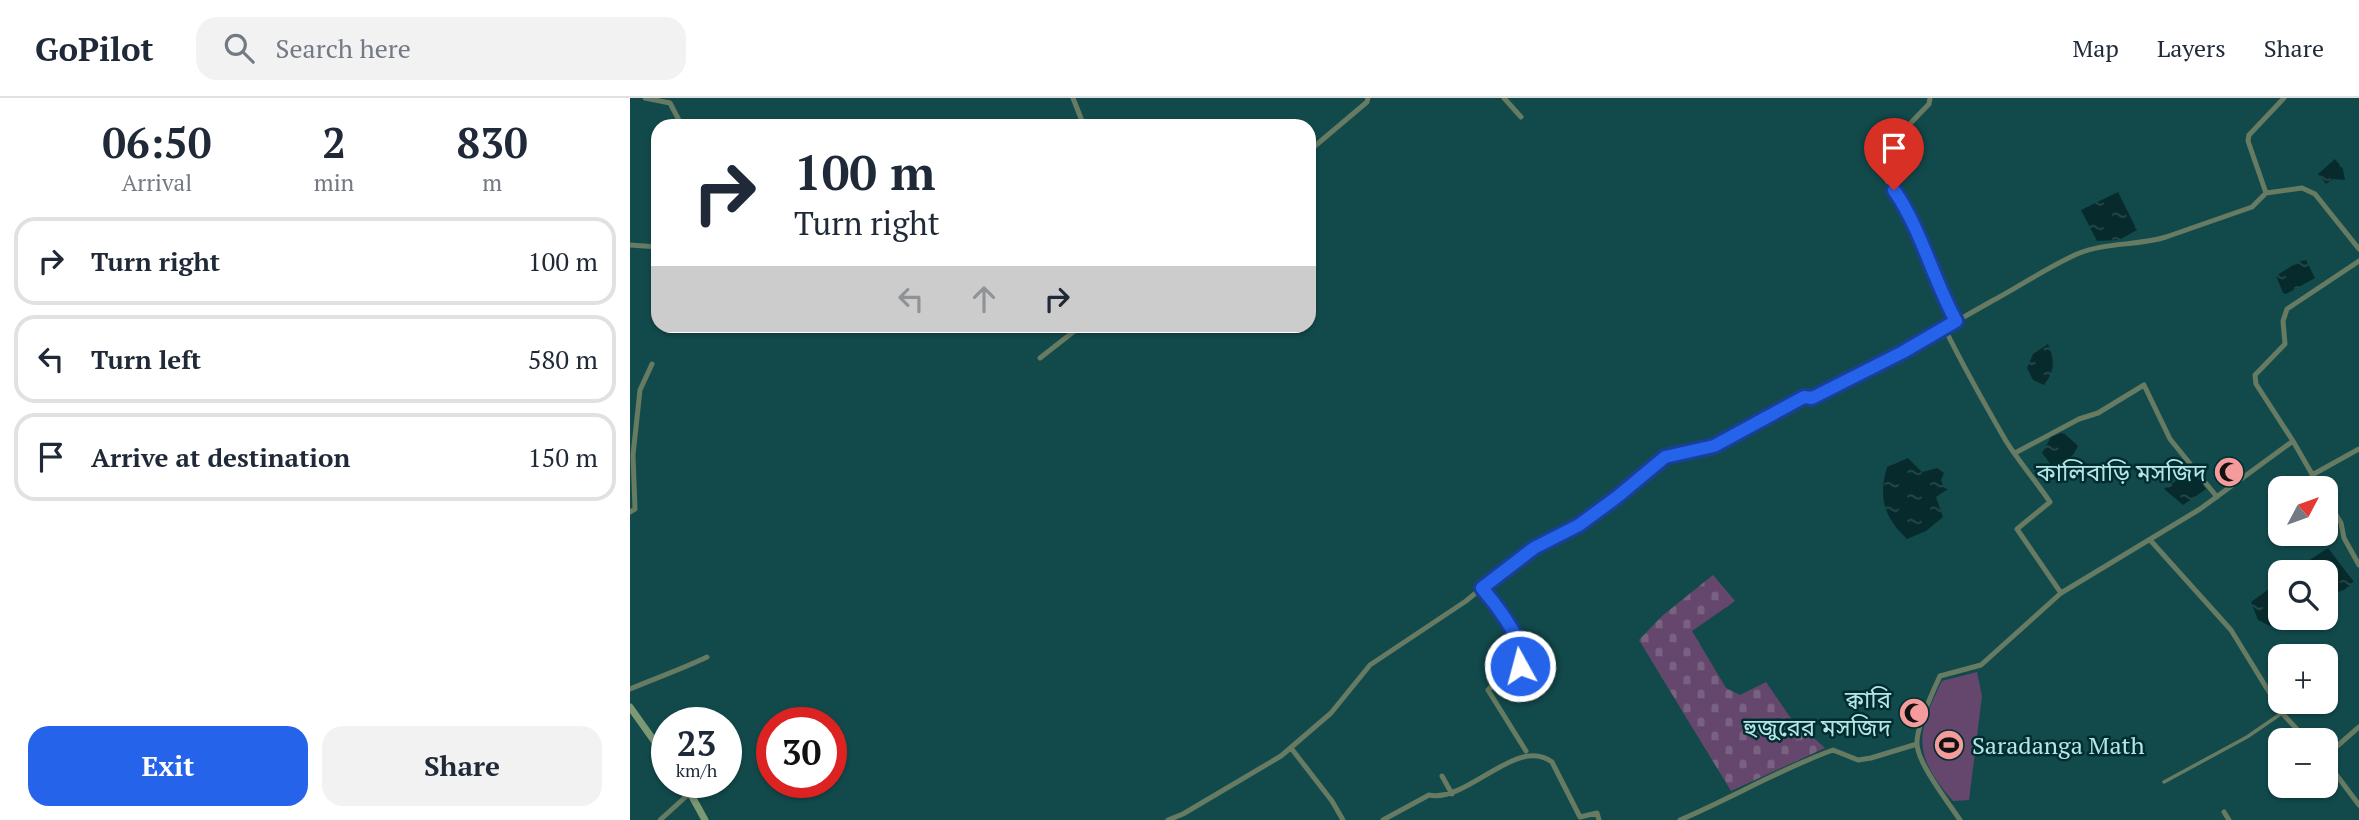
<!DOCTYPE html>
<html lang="en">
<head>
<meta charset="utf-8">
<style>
  :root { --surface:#fff; --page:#f2f2f3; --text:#1f2937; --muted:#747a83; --line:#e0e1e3; --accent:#2563eb }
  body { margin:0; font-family:"PT Serif","Noto Sans Bengali",serif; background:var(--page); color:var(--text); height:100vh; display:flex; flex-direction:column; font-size:26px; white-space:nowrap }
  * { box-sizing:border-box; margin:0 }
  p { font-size:23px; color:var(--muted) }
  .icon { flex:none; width:38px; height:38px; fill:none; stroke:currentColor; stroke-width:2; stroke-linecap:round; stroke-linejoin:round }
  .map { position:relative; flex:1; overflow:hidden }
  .details { display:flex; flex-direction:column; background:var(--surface); width:630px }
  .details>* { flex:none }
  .guide { position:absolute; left:21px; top:21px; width:665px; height:214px; border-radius:21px; box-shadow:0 2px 5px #0004; background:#fff; color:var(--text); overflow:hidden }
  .needle { width:46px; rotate:49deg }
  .buttons { position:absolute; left:1638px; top:378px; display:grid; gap:14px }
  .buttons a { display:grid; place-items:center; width:70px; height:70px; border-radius:14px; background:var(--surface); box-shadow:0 2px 5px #0004; font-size:35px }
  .speed { position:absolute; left:21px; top:609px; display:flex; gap:14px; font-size:35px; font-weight:700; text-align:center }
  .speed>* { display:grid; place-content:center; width:91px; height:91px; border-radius:50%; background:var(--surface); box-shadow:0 2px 5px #0004; line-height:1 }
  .speed small { font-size:18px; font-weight:400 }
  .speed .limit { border:10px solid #d22; background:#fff; color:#111 }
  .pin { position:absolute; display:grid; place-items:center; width:60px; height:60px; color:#fff; margin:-72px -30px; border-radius:50% 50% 50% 0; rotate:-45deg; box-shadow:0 0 7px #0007 }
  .pin .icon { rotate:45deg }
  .me { position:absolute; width:77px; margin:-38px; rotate:353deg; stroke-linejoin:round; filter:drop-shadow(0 0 5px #0008) }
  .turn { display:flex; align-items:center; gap:24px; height:147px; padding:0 28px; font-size:32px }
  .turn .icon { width:91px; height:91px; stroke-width:2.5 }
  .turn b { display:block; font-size:49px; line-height:60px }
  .lanes { display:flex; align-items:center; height:66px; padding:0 28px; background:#0003; justify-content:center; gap:35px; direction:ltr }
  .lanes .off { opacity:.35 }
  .eta { display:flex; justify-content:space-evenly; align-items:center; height:119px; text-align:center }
  .eta b { font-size:42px; font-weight:800; line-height:49px }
  .primary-button { display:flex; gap:14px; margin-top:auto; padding:14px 28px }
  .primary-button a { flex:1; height:80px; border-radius:21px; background:var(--accent); color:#fff; font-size:28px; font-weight:800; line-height:80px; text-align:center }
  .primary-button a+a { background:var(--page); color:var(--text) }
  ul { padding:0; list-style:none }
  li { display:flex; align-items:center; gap:21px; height:88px; margin:0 14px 10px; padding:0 14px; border:4px solid var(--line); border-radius:21px }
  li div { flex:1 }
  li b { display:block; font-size:26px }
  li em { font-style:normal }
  header { display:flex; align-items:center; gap:42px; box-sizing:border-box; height:98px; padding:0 35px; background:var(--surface); border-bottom:2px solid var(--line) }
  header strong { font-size:33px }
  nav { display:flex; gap:38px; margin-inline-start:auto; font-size:24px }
  .search { width:490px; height:63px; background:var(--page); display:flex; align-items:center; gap:18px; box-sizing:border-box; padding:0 24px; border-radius:21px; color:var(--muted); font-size:26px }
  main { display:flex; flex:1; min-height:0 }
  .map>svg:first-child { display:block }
  .green { fill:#65476d }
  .cemetery { fill:url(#cemetery-stones) }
  .water { fill:url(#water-ripples) }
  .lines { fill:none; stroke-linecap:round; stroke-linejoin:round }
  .pedestrian { stroke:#677a62; stroke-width:3.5 }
  .minor { stroke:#677a62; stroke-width:5 }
  .secondary { stroke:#7c9974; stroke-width:7 }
  .route-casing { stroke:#184099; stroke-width:18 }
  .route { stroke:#2563eb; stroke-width:12 }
  .labels { text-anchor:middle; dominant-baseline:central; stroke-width:5; stroke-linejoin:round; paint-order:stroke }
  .poi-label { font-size:24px; fill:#b7e4e5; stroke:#002e30; text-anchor:end }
</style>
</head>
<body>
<header>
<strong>GoPilot</strong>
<div class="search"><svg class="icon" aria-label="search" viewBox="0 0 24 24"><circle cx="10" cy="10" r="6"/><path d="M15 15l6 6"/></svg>Search here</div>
<nav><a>Map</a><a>Layers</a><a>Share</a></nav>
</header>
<main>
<section class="details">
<div class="eta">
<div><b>06:50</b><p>Arrival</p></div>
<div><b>2</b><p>min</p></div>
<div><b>830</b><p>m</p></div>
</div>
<ul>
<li><svg class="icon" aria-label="right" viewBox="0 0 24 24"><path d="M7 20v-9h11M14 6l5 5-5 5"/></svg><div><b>Turn right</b></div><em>100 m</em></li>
<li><svg class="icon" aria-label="left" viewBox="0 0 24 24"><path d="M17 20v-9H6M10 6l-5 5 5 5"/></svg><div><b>Turn left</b></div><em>580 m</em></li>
<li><svg class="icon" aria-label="arrive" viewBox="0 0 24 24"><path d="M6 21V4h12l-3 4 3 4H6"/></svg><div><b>Arrive at destination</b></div><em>150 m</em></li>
</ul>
<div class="primary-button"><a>Exit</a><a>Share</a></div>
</section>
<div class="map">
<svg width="1729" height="722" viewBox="0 0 1729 722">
  <defs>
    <pattern id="cemetery-stones" width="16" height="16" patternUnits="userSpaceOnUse" patternTransform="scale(1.75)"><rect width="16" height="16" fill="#65476d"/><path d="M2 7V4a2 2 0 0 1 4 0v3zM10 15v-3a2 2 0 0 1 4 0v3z" fill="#796182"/></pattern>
    <pattern id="water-ripples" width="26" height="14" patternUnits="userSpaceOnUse" patternTransform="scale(1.75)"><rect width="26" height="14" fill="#072b2c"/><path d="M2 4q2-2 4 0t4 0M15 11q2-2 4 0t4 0" fill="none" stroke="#294a4a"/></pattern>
  </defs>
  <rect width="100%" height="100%" fill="#124a4c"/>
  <!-- green -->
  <path class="green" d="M1347,574L1352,598L1339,702L1323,703C1282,656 1286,636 1312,583Z"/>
  <!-- cemetery -->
  <path class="cemetery" d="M1083,477L1105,503L1062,533L1096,590L1110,597L1136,584L1160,619L1195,650L1101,693L1009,542L1032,518Z"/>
  <!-- water -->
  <path class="water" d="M1705,61L1713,71L1715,82L1703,81L1696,86L1688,76Z
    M1488,94L1507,132L1489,142L1467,143L1451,112Z
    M1676,162L1685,180L1656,196L1653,195L1646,178L1668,164Z
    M1418,246C1425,263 1425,272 1414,287L1403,282L1397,270L1403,256Z
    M1431,335L1435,336L1448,348L1443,357L1422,368L1412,355L1421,339Z
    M1278,360L1292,374L1307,370L1314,375L1311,382L1314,390L1318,391L1306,399L1313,419L1296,433L1277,441C1254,419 1248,400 1257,369Z
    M1562,372L1576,391L1553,407L1534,391Z
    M1698,450L1724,484L1714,492L1696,498V474H1661Z
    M1650,483V520H1677L1662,530L1640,528L1628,522L1621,504Z"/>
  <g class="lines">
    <!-- pedestrian -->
    <path class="pedestrian" d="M1534,684L1617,639L1652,615"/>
    <!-- minor -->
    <path class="minor" d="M15,0L40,5L52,28
      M443,0L454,28
      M874,0L891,19
      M1300,0L1299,6L1245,62L1247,69C1284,115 1299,171 1326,223
      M679,53L737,4L738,0
      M1636,95L1618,43L1619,37L1654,0
      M0,147L28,149
      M1314,229C1333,268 1354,305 1376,343C1389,364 1406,383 1420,404L1387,431L1431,495
      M410,260L447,231L458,228
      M1663,343L1690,390
      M1385,355L1449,321L1468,315L1514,287L1540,341L1587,399
      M1682,377L1729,351
      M1696,400L1711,425L1714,440L1729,467
      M0,414L5,411L3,357L10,292L22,266
      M1521,443L1601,532L1652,615L1677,642
      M852,490L874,515L894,554L890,568L874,575L858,592L896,653
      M0,591C26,580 52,571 77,559
      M661,650L702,703L713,722
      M1696,658L1729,629
      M1696,663L1729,707
      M812,678L822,696
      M1594,714L1599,722
      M30,722L61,694
      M538,722L553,716L651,658L701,615L740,567L836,503L883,464L904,450L949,427L987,399L1035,359L1084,348L1174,299L1182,300C1244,269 1303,237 1362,203C1390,188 1418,169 1447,156C1475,144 1507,148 1536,139L1622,109L1636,95L1672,90L1685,96L1729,151
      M753,722L799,697C838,705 887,637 922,664L950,719L967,715L969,722
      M1050,722C1102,700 1150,671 1203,652L1228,662L1241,660L1287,646
      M1330,722C1318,704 1288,666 1287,646C1286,630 1303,593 1310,578L1351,567L1431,495L1570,411L1663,343L1626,286L1625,277L1655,246L1653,223L1657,211L1729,163"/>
    <!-- secondary -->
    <path class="secondary" d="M0,609L37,661
      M54,684L75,722"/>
  </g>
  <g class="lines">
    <!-- route casing -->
    <g class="route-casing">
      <path id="route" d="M890,568L894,554C883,530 870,511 852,490L904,450L949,427L987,399L1035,359L1084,348L1174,299L1182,300L1273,254L1326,223C1303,181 1291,131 1264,92"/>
    </g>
    <!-- route -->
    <use href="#route" class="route"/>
  </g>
  <!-- icons -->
  <defs>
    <g id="mosque-disc" transform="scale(1.575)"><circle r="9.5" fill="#f59b9c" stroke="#002e30"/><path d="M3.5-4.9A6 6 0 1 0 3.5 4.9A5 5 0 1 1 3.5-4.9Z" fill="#111"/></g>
    <g id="stadium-disc" transform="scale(1.575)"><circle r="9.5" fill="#f59b9c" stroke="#002e30"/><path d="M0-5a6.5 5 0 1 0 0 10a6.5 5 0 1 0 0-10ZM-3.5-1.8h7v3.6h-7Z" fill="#111"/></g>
  </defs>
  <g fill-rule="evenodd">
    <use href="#mosque-disc" x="1599" y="374"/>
    <use href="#mosque-disc" x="1284" y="615"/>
    <use href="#stadium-disc" x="1319" y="647"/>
  </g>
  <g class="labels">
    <!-- poi labels -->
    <g class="poi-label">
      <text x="1576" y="374">কালিবাড়ি মসজিদ</text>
      <text x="1261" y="601">ক্বারি<tspan x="1261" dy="28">হুজুরের মসজিদ</tspan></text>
      <text x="1342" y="647" text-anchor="start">Saradanga Math</text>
    </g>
  </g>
</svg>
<div class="buttons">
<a><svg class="needle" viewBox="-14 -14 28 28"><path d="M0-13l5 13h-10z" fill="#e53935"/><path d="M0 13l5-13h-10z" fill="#747a83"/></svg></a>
<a><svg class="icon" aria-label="search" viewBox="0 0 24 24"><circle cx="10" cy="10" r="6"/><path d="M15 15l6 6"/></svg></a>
<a>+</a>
<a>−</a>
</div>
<div class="speed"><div>23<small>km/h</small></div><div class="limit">30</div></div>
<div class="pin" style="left:1264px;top:92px;background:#d93025"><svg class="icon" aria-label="arrive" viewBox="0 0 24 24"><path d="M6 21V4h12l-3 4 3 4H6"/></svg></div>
<svg class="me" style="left:890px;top:568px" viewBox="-20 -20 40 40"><circle r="17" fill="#2563eb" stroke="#fff" stroke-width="3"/><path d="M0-11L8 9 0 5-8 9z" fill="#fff"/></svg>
<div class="guide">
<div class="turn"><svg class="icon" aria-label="right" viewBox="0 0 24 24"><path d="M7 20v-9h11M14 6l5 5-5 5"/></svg><div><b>100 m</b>Turn right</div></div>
<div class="lanes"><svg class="icon off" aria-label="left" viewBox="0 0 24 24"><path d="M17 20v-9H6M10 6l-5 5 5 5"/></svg><svg class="icon off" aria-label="ahead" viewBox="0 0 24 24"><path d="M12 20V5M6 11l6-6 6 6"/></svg><svg class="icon" aria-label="right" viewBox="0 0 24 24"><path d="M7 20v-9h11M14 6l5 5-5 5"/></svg></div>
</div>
</div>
</main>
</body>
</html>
